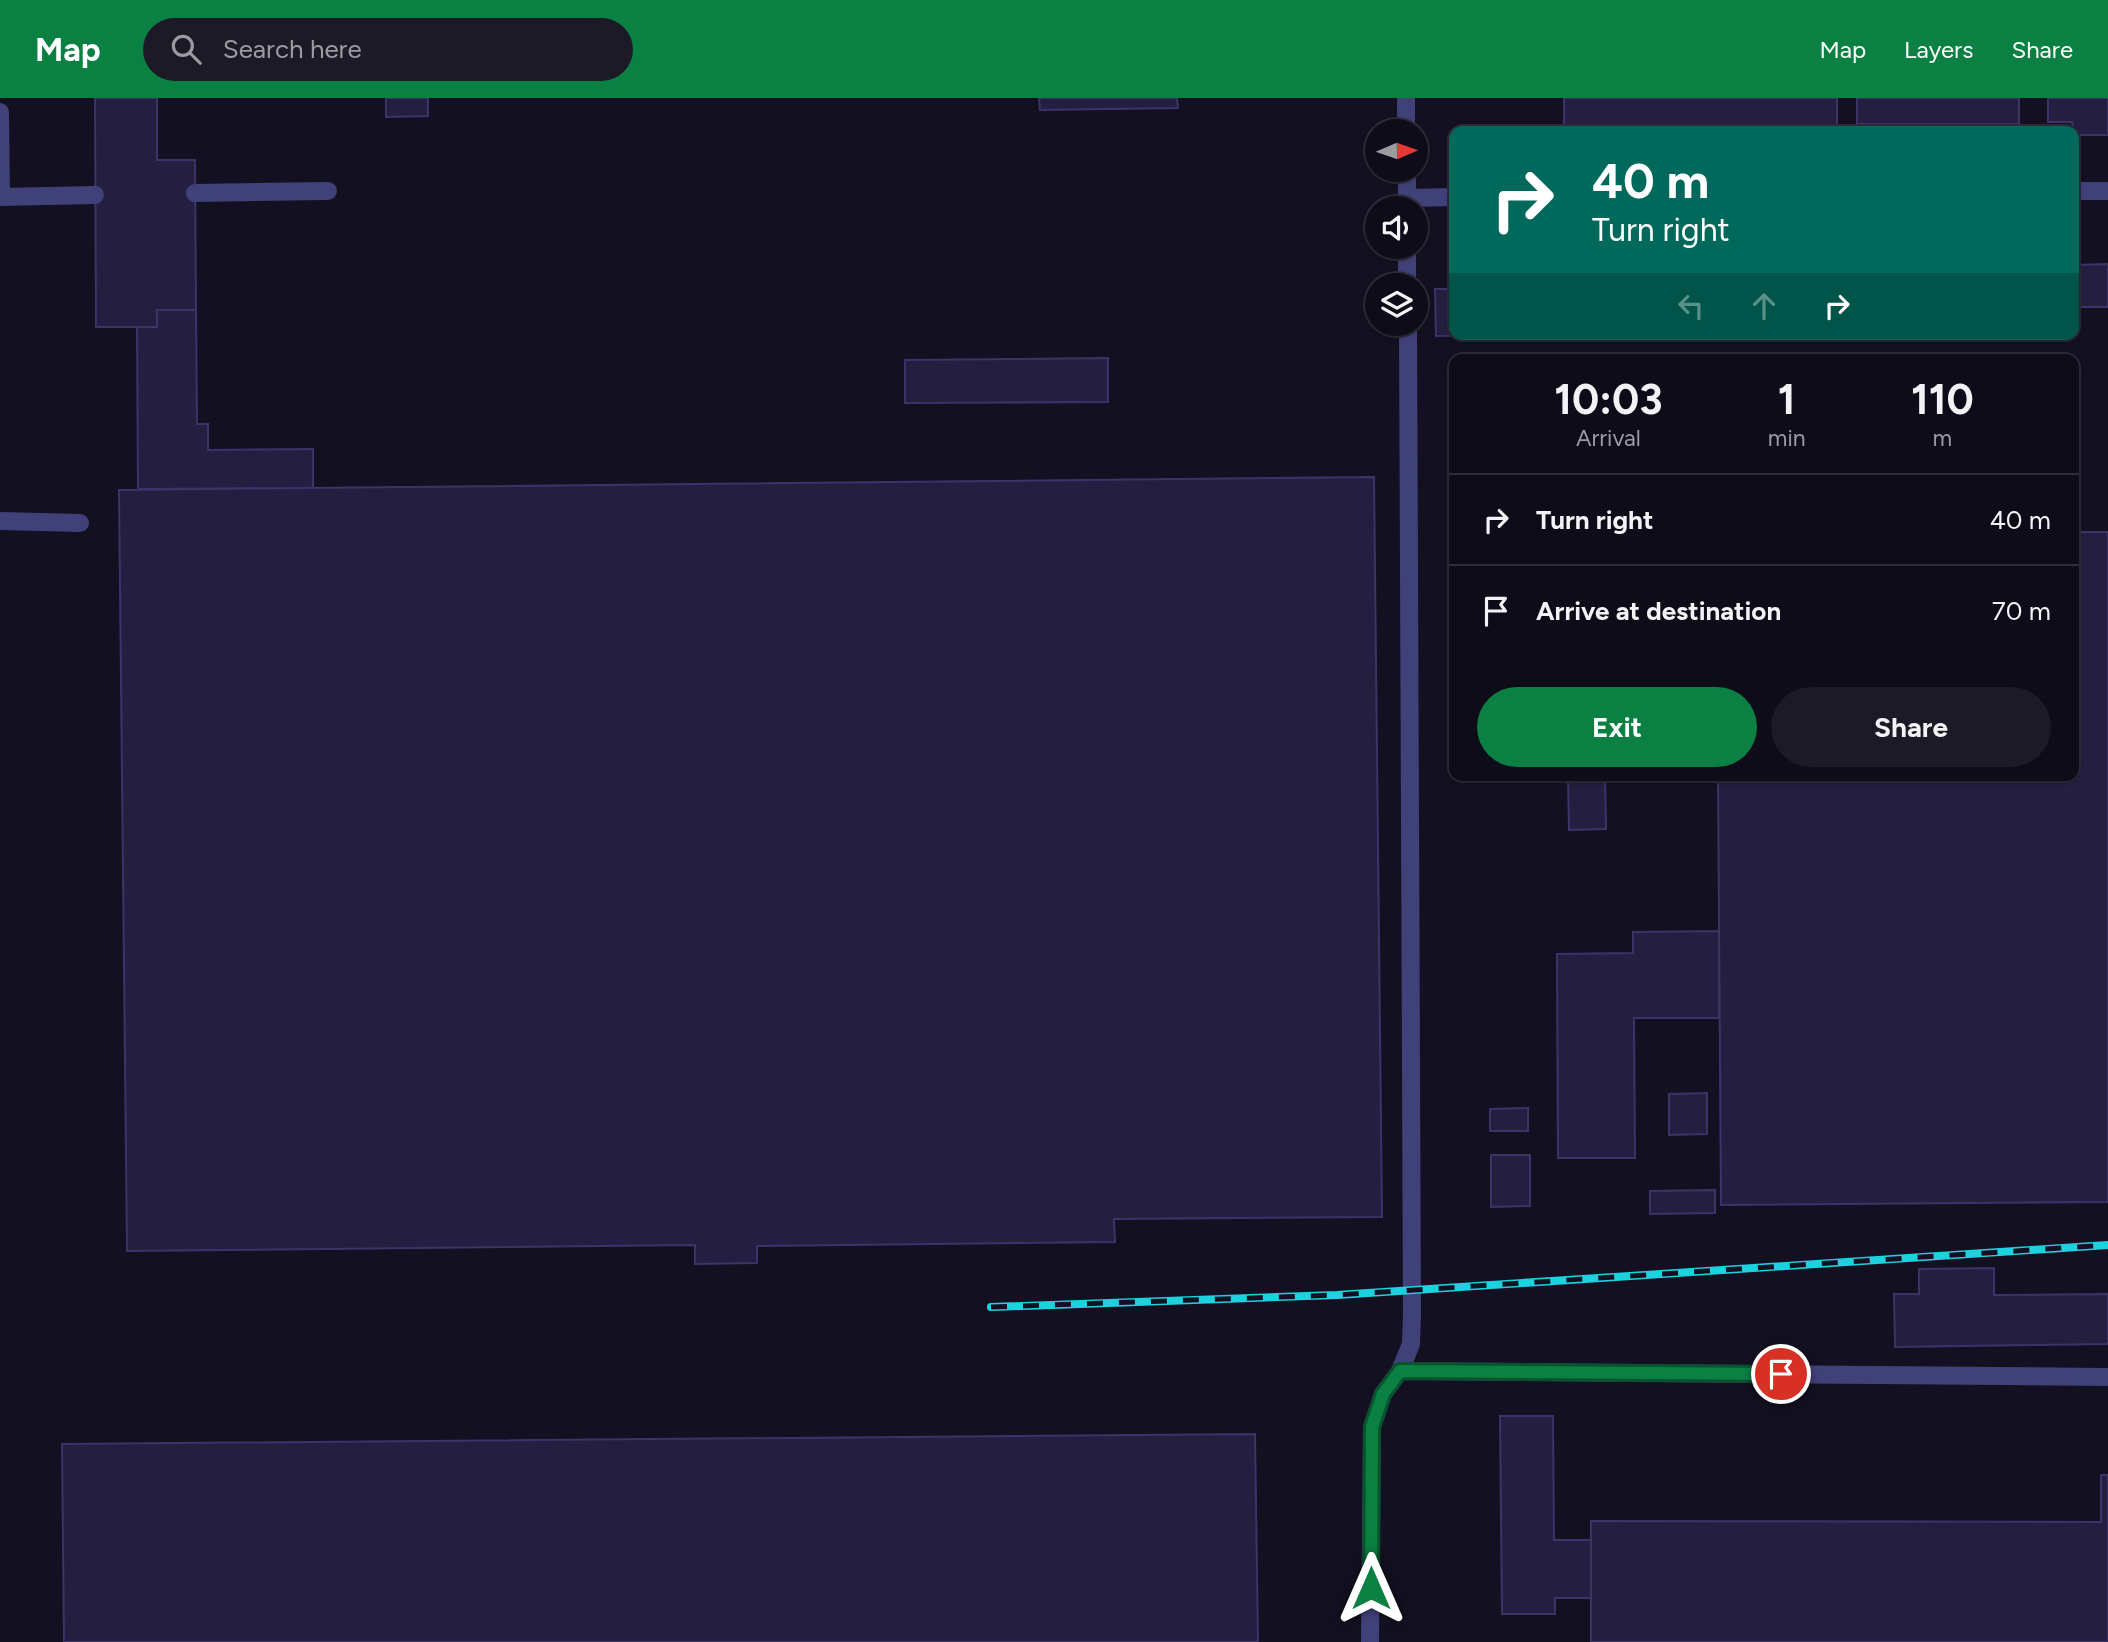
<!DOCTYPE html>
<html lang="en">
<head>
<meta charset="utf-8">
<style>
  :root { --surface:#0e0c19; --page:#1c1a26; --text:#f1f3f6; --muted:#9b9ba2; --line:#2e2c38; --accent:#0b8043 }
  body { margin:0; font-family:Figtree,sans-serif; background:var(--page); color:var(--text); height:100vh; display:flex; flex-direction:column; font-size:26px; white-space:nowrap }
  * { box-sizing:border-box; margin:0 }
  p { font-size:23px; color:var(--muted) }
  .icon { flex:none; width:38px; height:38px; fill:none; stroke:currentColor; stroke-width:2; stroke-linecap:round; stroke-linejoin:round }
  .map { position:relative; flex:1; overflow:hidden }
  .sheet { position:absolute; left:1449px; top:256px; width:630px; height:427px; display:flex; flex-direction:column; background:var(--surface); border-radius:14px; box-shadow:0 2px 5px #0004,0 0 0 2px var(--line) }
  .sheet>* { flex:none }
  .banner { position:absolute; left:1449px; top:28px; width:630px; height:214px; border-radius:14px; box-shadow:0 2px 5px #0004,0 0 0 2px var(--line); background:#00695c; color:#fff; overflow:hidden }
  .needle { width:46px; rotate:88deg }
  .tools { position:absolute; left:1365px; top:21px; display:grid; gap:14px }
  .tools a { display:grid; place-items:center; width:63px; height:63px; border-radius:50%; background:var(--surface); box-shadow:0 2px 5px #0004,0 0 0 2px var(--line); font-size:35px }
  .pin { position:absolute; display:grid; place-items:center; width:60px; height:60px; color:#fff; margin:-30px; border:4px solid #fff; border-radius:50%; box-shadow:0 2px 7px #0007 }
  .me { position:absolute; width:77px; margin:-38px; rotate:0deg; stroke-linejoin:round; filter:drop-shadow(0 0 5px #0008) }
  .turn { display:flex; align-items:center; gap:24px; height:147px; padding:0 28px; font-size:32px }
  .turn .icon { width:91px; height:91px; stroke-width:2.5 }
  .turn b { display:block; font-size:49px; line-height:60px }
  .lanes { display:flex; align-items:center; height:66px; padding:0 28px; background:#0003; justify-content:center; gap:35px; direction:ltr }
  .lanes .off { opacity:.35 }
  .eta { display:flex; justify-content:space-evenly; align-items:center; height:119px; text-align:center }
  .eta b { font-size:42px; font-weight:700; line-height:49px }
  .action { display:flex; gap:14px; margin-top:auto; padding:14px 28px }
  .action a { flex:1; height:80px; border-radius:42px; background:var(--accent); color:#fff; font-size:28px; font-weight:700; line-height:80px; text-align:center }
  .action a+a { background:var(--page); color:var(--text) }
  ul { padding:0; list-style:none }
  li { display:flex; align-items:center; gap:21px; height:91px; padding:0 28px; border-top:2px solid var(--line) }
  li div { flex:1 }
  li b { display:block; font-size:26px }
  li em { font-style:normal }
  header { display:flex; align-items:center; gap:42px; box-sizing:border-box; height:98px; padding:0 35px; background:var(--accent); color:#fff }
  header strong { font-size:33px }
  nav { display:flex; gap:38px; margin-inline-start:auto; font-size:24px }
  .search { width:490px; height:63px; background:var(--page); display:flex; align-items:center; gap:18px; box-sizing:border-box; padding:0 24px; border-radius:38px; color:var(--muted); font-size:26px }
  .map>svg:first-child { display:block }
  .building { fill:#241f40; stroke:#3c3469; stroke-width:2 }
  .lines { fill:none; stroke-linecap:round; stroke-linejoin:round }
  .lane { stroke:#41417a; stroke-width:18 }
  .rail-casing { stroke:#1cd2df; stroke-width:8 }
  .rail { stroke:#131021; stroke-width:5; stroke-dasharray:16; stroke-linecap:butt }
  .route-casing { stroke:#07532c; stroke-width:18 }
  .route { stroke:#0b8043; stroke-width:12 }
</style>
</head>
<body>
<header>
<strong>Map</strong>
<div class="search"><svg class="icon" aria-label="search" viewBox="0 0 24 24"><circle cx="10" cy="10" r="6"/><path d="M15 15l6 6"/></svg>Search here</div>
<nav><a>Map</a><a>Layers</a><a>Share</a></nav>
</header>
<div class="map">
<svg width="2108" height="1544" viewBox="0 0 2108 1544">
  <rect width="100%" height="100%" fill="#131021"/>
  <!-- building -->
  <path class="building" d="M95,0H157V62H195L196,212H157V229H96Z
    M386,0H428V18L386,19Z
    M1039,0H1177L1178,10L1040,12Z
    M1564,0H1837V33H1564Z
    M1857,0H2019V26H1857Z
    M2048,0H2108V37H2074L2072,24H2048Z
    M2108,166V209H2074V167Z
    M1435,191H1454V236L1498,237L1436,238Z
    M157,212H196L197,326H208V352L313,351V390L138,391L137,229H157Z
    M1108,260V304L905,305V262Z
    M1374,379L1382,1119L1114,1121L1115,1144L757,1148V1165L695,1166V1147L127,1153L119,392Z
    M2074,434H2108V1104L1721,1107L1718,677H2074Z
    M1568,677H1605L1606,731L1569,732Z
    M1719,833V920H1634L1635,1060H1558L1557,856L1633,855V834Z
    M1707,995V1036L1669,1037V996Z
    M1528,1010V1033H1490V1011Z
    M1491,1057H1530V1108L1491,1109Z
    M1715,1092V1115L1650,1116V1093Z
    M1994,1170V1197L2108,1196V1246L1895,1249L1894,1196H1919V1171Z
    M1500,1318H1553L1554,1442H1591V1500H1555V1516H1502Z
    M1255,1336L1258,1544H64L62,1346Z
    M2101,1377H2108V1544H1591V1423L2101,1424Z"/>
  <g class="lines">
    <!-- lane -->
    <path class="lane" d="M1406,0V33
      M0,14L1,99
      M1407,72V110
      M2074,93H2108
      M195,95L328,93
      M0,99L95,97
      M1407,100L1454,99
      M1407,149V187
      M0,423L80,425
      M1400,1273L2108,1279
      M1370,1544L1372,1329L1383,1296L1400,1273L1411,1246L1412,1217L1408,226"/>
    <!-- rail casing -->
    <g class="rail-casing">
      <path id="rail" d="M991,1209L1337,1197L2108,1147"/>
    </g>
    <!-- rail -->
    <use href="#rail" class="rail"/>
  </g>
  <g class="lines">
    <!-- route casing -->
    <g class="route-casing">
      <path id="route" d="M1371,1490L1372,1329L1383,1296L1400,1273L1781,1276"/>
    </g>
    <!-- route -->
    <use href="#route" class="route"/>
  </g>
</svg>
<div class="tools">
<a><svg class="needle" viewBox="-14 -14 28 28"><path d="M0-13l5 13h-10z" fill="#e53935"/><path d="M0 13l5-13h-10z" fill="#9b9ba2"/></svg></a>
<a><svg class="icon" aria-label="sound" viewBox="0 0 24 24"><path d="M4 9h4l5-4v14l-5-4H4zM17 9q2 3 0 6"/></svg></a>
<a><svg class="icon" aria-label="layers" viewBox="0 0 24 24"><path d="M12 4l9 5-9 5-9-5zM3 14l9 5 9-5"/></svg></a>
</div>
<div class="pin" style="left:1781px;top:1276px;background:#d93025"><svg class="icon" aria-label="arrive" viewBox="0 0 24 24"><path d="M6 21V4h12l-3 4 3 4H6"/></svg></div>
<svg class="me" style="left:1371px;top:1490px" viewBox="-20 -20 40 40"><path d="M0-17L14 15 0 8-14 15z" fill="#0b8043" stroke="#fff" stroke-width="4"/></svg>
<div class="banner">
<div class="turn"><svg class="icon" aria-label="right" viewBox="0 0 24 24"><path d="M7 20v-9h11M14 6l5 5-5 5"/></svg><div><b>40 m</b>Turn right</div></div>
<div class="lanes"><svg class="icon off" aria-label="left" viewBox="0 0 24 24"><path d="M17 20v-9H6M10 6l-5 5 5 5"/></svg><svg class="icon off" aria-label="ahead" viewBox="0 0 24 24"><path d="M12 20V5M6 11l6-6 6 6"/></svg><svg class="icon" aria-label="right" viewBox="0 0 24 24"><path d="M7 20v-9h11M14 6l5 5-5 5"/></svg></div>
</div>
<section class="sheet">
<div class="eta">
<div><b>10:03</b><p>Arrival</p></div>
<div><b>1</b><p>min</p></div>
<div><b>110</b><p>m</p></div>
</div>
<ul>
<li><svg class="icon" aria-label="right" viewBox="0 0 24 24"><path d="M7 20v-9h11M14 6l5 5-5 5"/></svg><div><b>Turn right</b></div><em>40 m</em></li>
<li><svg class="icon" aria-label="arrive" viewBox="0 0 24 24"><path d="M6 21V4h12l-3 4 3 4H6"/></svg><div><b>Arrive at destination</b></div><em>70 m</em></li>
</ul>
<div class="action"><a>Exit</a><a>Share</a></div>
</section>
</div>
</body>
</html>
